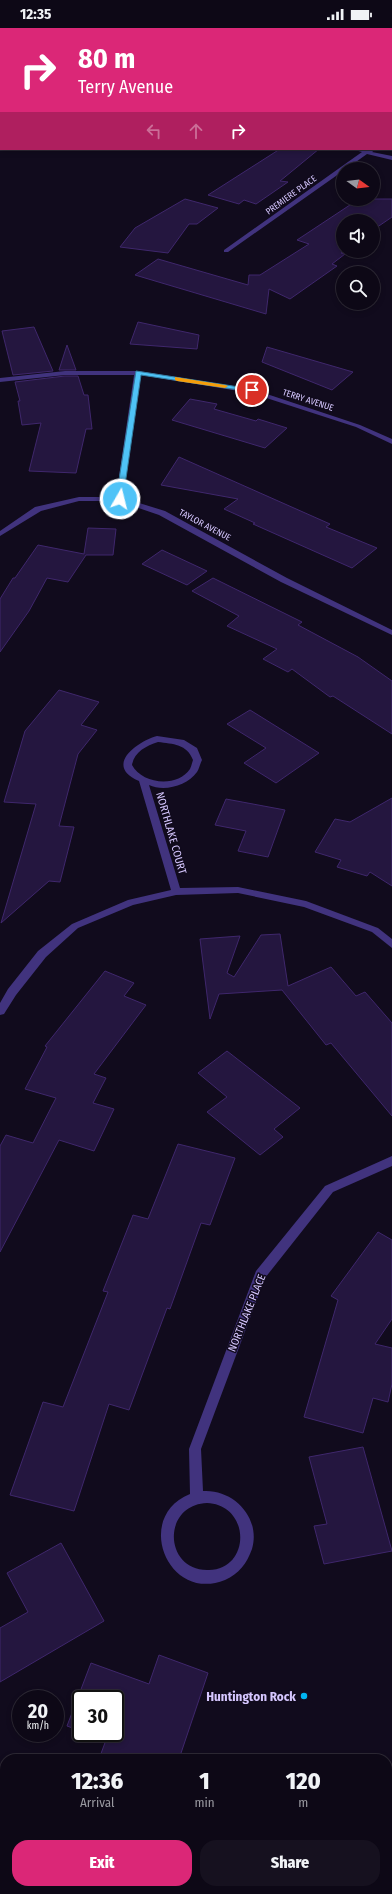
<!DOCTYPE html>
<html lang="en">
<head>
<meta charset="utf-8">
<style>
  :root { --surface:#0d0816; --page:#16111f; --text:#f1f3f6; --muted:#9a9aa1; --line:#2d2935; --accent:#db2777 }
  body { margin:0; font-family:"Fira Sans Condensed",sans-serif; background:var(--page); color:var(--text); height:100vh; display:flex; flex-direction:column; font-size:15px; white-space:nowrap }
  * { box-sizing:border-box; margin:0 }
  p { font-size:13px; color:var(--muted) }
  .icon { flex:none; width:22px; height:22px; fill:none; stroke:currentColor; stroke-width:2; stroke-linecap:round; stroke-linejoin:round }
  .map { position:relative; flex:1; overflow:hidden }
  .details { position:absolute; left:0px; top:1726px; width:392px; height:140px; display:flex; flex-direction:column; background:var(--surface); border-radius:16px 16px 0 0; box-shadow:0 2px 6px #0003,0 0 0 1px var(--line) }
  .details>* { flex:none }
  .banner { position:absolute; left:0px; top:0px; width:392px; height:122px; box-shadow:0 2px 6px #0003,0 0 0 1px var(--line); background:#db2777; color:#fff; overflow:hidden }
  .needle { width:26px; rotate:105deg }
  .controls { position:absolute; left:336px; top:134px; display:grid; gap:8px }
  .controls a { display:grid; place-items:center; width:44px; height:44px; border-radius:50%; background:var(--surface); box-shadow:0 2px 6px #0003,0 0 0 1px var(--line); font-size:20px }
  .speed { position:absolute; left:12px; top:1662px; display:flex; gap:8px; font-size:20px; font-weight:700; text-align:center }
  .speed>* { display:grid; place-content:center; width:52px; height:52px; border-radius:50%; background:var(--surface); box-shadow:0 2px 6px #0003,0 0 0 1px var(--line); line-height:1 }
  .speed small { font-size:10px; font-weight:400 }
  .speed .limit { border:2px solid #111; border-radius:6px; background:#fff; color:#111 }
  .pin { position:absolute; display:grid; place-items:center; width:34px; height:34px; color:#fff; margin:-17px; border:2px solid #fff; border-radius:50%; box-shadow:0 1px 4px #0007 }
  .me { position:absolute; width:44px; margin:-22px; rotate:8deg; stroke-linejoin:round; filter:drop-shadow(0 0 3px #0008) }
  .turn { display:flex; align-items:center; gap:14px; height:84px; padding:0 12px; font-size:18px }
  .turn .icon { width:52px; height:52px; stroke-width:2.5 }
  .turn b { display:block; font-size:28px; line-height:34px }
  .lanes { display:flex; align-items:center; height:38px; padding:0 12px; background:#0003; justify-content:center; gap:20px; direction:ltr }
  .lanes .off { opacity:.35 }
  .eta { display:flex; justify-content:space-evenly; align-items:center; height:68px; text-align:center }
  .eta b { font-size:24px; font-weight:800; line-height:28px }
  .cta { display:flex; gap:8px; margin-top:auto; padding:8px 12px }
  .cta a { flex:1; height:46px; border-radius:16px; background:var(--accent); color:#fff; font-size:16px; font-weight:800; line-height:46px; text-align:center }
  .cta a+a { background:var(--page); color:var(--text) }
  .status { display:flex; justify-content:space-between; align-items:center; height:28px; padding:0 20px; background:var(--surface); direction:ltr }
  .status svg { height:11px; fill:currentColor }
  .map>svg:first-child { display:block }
  .building { fill:#24163f; stroke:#3f276c }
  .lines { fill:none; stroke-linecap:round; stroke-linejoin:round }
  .minor { fill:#41337e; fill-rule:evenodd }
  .route { fill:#4fc3f7; stroke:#337fa1 }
  .slow { fill:#f59e0b }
  .poi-dot { fill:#00b5f2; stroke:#110b1d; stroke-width:1.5 }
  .labels { text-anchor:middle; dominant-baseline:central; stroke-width:3; stroke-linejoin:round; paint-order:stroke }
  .far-street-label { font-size:9px; fill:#d6c7ff; stroke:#110b1d }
  .street-label { font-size:11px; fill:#d6c7ff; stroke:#110b1d }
  .near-poi-label { font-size:13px; font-weight:bold; fill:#d6c7ff; stroke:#110b1d; text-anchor:end }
</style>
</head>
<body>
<div class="status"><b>12:35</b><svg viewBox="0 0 49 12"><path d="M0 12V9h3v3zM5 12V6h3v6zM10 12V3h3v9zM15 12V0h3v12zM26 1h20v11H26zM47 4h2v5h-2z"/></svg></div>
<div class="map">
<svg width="392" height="1866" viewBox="0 0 392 1866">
  <rect width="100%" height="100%" fill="#110b1d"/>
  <!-- building -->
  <path class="building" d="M280,121H319L280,153L288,154L256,176L244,172L239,176L208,167Z
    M185,171L218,180L197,196H189L168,225L120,219L135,200Z
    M359,171H392V189L373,202V193H343V223H345L341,225L345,226L332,236L337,238L290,271L269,261L266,286L135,247L158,231L248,257L249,247H260L309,216L297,212Z
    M138,294L199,307L197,321L130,316Z
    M34,299L53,343L13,347L2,303Z
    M67,317L76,342H59Z
    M267,319L353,344L332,362L262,334Z
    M65,348H78L84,367H88L92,401H86L76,445L29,443L41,395L22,397L18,373H20L15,354Z
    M190,371L217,376L214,381L256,393L258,391L287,400L265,420L172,392Z
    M179,429L330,496L326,499L377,520L352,540L253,496L255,495L224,481L238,471L161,457Z
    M88,500L116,501L113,527H86L68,554L47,550L29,583L0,624V571L13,550H15L38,517L84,526Z
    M162,522L207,543L187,557L142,536Z
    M213,550L302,594L298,597L358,629L392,653V706L333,668L330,669L292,641L288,644L263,631L277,621L227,598L239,588L192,563Z
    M59,662L99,674L81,697L97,702L78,726L59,798L74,799L60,854L49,853L1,895L36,776L4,774L25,703Z
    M250,682L319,725L276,755L244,735L266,720L227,696Z
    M392,770V858L370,844L367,848L337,839L341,832L315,824L335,791L350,794Z
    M226,771L285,782L268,829L238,823L246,803L215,797Z
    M280,906L288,958L331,939L356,968L365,964L392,995V1088L331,1015L326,1017L282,962L219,966L210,991L200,911L240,908L227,945L234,949L261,907Z
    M105,943L134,955L124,968L146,977L94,1046L106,1050L93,1075L114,1081L94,1123L59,1112L0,1224V1118L6,1107L33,1115L56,1070L25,1061L47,1019L45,1018Z
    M227,1023L300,1080L274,1101L283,1109L260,1127L207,1084L227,1069L198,1045Z
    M178,1116L235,1130L210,1197L201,1195L170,1281L167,1280L129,1382L109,1376L74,1483L10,1467L43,1374L63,1379L108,1264L103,1263L133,1187L148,1191Z
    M378,1204L392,1212V1291L375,1316L392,1320V1356L388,1374L373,1370L363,1405L304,1389L338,1272L331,1268Z
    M363,1419L392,1523L324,1536L314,1498L327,1496L309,1429Z
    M61,1515L104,1593L0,1654V1600L28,1584L7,1545Z
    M159,1627L208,1645L179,1731H99L106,1712L86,1705H115V1671H81V1703L67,1698L91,1635L149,1656Z"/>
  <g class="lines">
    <!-- minor -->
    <path class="minor" d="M1,54V58L0,59V55Z
      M392,112V116L391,117V113Z
      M351,121H376L372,124L392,128V132L367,126L346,141H343V143L228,224H224V222L362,124Z
      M65,343H138L252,361L360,397L392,411V416L356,399L251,365L141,347L123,470L165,483L287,550L392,602V607L281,554L159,487L118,473H79L41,483L0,508V503L35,479L79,469H116L134,347H65L0,354V350Z
      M157,708L184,712L197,720L202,732C200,736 199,741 197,744C187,758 164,764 149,757L180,860L238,859L306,873L378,900L392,911V920L372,904L304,879L238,865L176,867L133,877L78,900L46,929L16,967L4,986L0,987V975L8,961L38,923L72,896L128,872L171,862L139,753C104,738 136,714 157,708ZM158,714C173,716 187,716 193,732C192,735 191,739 190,741C177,760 142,756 132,737C134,724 146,718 158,714Z
      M392,1128V1138L333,1164L265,1250L201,1421L203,1463C234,1461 261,1490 252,1521C247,1535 239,1546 225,1552C168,1575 133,1489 190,1466L189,1421L256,1243L325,1158ZM207,1475C251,1477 251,1541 209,1542C164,1544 161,1477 207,1475Z"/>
  </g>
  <!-- route -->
  <path class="route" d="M136,343L252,361L255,362L252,364L141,347L123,471L120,473L116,471Z"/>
  <!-- slow -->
  <path class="slow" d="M175,349L225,357L228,358L225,360L177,353L175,352Z"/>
  <!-- markers -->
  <circle class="poi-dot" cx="304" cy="1668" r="4"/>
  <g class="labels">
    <!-- far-street labels -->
    <g class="far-street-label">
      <text transform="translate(291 167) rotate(-36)">PREMIERE PLACE</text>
      <text transform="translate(308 372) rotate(18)">TERRY AVENUE</text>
      <text transform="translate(205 497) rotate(28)">TAYLOR AVENUE</text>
    </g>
    <!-- street labels -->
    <g class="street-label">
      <text transform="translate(171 805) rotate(74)">NORTHLAKE COURT</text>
      <text transform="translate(247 1285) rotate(-68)">NORTHLAKE PLACE</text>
    </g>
    <!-- near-poi labels -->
    <g class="near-poi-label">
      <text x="296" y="1668">Huntington Rock</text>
    </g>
  </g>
</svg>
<div class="controls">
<a><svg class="needle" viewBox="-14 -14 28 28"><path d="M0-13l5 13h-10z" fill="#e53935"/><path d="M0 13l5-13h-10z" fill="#9a9aa1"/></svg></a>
<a><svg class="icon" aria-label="sound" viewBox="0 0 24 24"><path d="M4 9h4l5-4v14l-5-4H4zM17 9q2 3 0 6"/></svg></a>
<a><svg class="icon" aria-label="search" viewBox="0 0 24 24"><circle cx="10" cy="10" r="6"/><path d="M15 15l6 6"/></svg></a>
</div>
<div class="speed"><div>20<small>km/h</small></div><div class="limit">30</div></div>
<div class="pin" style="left:252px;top:362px;background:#d93025"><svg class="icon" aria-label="arrive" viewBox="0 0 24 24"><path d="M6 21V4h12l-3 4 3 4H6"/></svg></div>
<svg class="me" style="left:120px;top:471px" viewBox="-20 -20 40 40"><circle r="17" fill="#4fc3f7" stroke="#fff" stroke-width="3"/><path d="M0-11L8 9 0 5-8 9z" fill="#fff"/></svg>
<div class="banner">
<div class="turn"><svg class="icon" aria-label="right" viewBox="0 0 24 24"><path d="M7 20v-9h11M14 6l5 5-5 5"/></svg><div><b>80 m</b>Terry Avenue</div></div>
<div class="lanes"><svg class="icon off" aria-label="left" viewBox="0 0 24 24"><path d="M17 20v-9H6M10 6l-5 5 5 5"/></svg><svg class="icon off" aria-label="ahead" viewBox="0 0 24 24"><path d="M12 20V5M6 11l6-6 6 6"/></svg><svg class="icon" aria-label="right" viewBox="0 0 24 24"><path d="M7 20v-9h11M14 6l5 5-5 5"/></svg></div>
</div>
<section class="details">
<div class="eta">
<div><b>12:36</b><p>Arrival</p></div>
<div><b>1</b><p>min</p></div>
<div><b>120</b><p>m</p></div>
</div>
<div class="cta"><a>Exit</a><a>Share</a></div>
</section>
</div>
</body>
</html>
